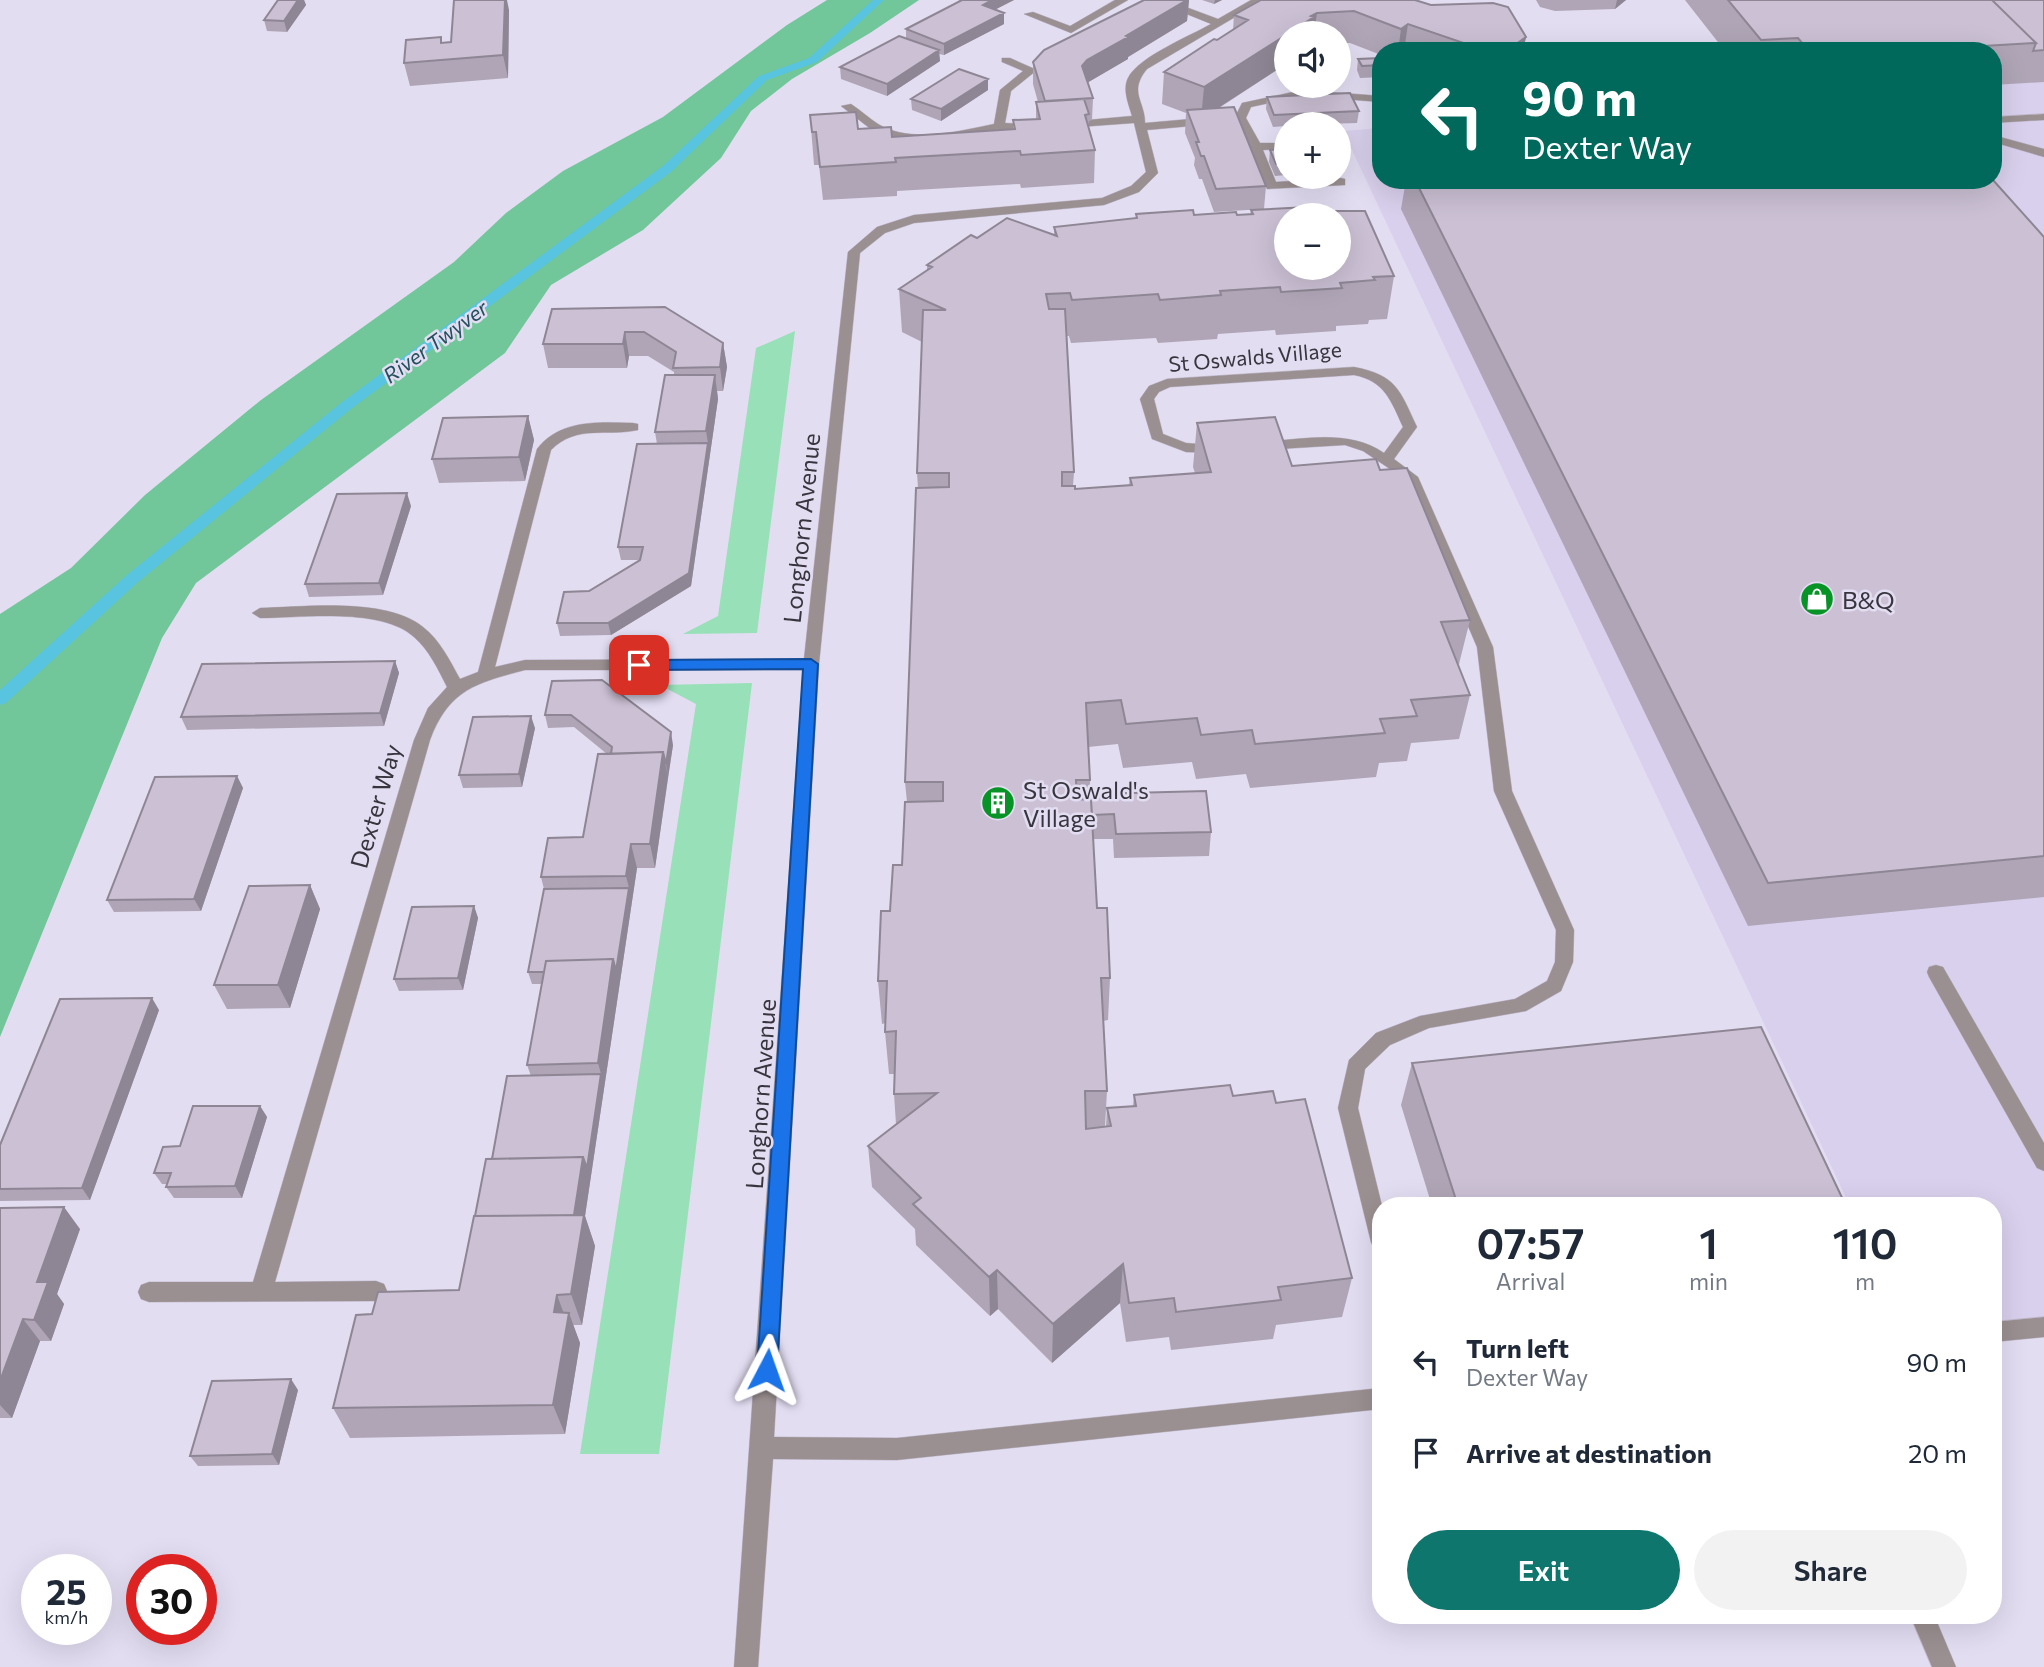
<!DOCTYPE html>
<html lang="en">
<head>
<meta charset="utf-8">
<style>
  :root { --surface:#fff; --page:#f2f2f3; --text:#1f2937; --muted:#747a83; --accent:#0f766e }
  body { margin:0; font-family:Commissioner,sans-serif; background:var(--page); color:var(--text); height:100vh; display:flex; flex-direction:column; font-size:26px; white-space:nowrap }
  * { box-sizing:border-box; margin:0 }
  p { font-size:23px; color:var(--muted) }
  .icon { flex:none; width:38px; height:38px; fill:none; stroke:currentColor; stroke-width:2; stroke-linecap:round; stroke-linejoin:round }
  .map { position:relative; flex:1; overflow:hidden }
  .details { position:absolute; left:1372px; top:1197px; width:630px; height:427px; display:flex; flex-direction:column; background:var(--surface); border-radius:28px; box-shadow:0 7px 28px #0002 }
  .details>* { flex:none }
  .guide { position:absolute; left:1372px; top:42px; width:630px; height:147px; border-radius:28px; box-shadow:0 7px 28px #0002; background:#00695c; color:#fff; overflow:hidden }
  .buttons { position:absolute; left:1274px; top:21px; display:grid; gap:14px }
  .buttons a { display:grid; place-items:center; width:77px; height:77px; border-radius:50%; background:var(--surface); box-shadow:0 7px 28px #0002; font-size:35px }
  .speed { position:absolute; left:21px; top:1554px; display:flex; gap:14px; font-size:35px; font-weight:700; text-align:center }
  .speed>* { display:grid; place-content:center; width:91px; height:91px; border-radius:50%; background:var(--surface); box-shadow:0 7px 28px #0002; line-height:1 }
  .speed small { font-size:18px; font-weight:400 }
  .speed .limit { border:10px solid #d22; background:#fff; color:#111 }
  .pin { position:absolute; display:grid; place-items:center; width:60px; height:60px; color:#fff; margin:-30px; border-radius:14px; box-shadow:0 4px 10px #0006 }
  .me { position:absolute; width:77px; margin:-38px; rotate:4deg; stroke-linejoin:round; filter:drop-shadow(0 0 5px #0008) }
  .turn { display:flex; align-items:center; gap:24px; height:147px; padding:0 35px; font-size:32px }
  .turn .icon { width:91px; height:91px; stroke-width:2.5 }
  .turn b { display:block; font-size:49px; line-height:60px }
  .eta { display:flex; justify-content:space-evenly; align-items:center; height:119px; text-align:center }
  .eta b { font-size:42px; font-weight:600; line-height:49px }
  .button { display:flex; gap:14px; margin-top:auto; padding:14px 35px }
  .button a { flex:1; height:80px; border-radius:42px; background:var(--accent); color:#fff; font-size:28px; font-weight:600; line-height:80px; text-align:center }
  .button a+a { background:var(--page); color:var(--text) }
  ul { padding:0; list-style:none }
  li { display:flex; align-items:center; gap:21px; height:91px; padding:0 35px }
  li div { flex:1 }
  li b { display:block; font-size:26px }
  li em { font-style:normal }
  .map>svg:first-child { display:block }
  .built { fill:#d9d0ed }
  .green { fill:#97e0b8 }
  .forest { fill:#71c69a }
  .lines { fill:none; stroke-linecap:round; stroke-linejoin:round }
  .stream { fill:#58c4df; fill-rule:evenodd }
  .minor-casing { stroke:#c1bbce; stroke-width:1 }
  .minor { fill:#9b9091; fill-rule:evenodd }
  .wall { fill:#afa5b6 }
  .shaded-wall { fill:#8e8694 }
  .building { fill:#cbc0d4; stroke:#8e8694; stroke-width:2; fill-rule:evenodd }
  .route { fill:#1a73e8; stroke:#114b97; stroke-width:2 }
  .labels { text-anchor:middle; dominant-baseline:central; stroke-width:5; stroke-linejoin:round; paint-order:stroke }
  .far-water-label { font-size:21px; font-style:italic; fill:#21505c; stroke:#e3ddf2 }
  .far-street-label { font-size:21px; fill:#38353e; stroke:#e3ddf2 }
  .street-label { font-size:24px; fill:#38353e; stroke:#e3ddf2 }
  .poi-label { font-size:24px; fill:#38353e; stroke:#e3ddf2; text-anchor:start }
</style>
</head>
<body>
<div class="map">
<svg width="2044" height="1667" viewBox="0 0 2044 1667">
  <rect width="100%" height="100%" fill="#e3ddf2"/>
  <!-- built -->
  <path class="built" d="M1685,0H2044V1327L1993,1332V1206H1850L1343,131L1381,128V180H1993V51H1725Z"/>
  <!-- green -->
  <path class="green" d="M795,331L757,633L683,634L718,616L756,348Z
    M752,683L659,1454H580L696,704L660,685Z"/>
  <!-- forest -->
  <path class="forest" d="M827,0H919L870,33L792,79L751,111L721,158L643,230L551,285L505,353L196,583L162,638L0,1037V614L71,568L145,495L261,400L454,262L506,213L563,171L663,117L787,25Z"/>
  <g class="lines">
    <!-- stream -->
    <path class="stream" d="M873,0H884L817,62L767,80L671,172L351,409L137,583L6,703L0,705V690L127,575L341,403L663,166L759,76L809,58Z"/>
    <!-- minor casing -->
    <g class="minor-casing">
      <path id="minor" d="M1115,0H1128L1071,33L1024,14L1033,12L1070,26Z
        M1152,0H1167L1218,19L1251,0H1264L1147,69C1128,92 1145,101 1145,123L1236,115L1242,103L1302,90L1381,96V102L1302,96L1251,107L1246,118L1260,143H1286V149L1263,150L1276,182L1341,178L1345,179V185L1267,189L1250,147L1236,122L1147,130L1158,173L1139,192L1104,205L914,223L885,233L860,253L819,664L774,1437L897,1438L1381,1388V1409L897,1460L773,1459L758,1667H734L803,670H525C477,683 449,689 430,740L275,1282L376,1281L384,1284L387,1291L384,1298L376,1301L149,1302L141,1299L138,1292L141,1285L149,1282H253L414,740L428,708L447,687C438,669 429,650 414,637C381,607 302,618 260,618L252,613L260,608C305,607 386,597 423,627C440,640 450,661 460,679L478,672L537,449C560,419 599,422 633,423L638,424V430C606,437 577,424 551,450L495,667L525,660L804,659L848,252L877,227L914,215L1102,198L1131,186L1146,172L1134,123L1065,128L1059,125L1065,122L1132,116C1129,105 1122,90 1128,78C1138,57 1190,36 1211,24Z
        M1002,58H1010L1037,70L1011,91L1005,123L1037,125L1041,126V130L999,129L963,137L912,142L872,130L841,106L851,104C860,110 869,118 878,124C911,144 959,131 994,124L1000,90L1023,71L1002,62Z
        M2044,114V120L1993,123V117Z
        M1993,135L2044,149V157L1993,142Z
        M1354,367C1397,375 1400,391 1417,427L1394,459L1418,477L1493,647L1512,791L1574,930L1573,962L1561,991L1526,1011L1429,1028L1390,1045L1365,1069L1358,1108L1382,1206L1381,1251L1374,1249L1371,1242L1338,1108L1349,1060L1376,1033L1420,1016L1515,999L1547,981L1555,962L1556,930L1494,791L1477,647L1405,479L1363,451L1345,445L1263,450L1256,446L1263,442C1304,439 1349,429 1384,453L1403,427C1391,401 1385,381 1354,375L1170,387L1159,392L1154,399L1163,434L1186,443L1223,446V452L1218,453L1186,452L1152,439L1140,399L1149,386L1167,379Z
        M1936,965L1943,967L2044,1143V1171L2037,1168L1929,977L1927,972L1929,967Z
        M2044,1317V1337L1993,1342V1322Z
        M1910,1615H1934L1956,1667H1932Z"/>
    </g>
    <!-- minor -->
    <use href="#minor" class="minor"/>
  </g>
  <!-- wall -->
  <path class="wall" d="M278,0H304L306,5L287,32L267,31L264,20Z
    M959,0H1014L995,9L1004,24L944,55L939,54L940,61L887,96L841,79L840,67L906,38V29L959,2Z
    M1144,0H1189L1187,21L1128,57V59L1088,82L1093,98L1092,120L1089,121L1088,127L1095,150L1094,183L1021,188L1020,184L897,191V196L823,200L819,165H814L810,115L858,129L892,137L1013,129V120L1036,119V102H1038L1033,84V62Z
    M1202,0H1222L1214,4Z
    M1415,0L1526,37L1523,51H1381V55L1350,43H1339V33H1286V64L1219,108L1266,186L1264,209L1214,212L1202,179H1199L1194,165L1195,158L1185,133L1186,113L1162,104L1164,72L1233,30L1234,15Z
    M1536,0H1626L1615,9L1555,11L1540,7Z
    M1685,0H2044V82L1993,85V51H1725Z
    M509,10L508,78L410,86L404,63L443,43L451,42Z
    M1381,58V77L1360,78L1357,70L1358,59Z
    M988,90L941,121L912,110L911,99Z
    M1267,97L1359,111L1357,123L1325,124H1286V126L1273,127L1266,109Z
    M1286,149V175L1275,176L1269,162L1270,150Z
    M1406,180H1993L2044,237V897L1748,926L1401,209Z
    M1251,210L1310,211L1394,276L1387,319L1369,320L1368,324L1336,326V331L1276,335L1275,330L1218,334L1217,339L1158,343L1156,338L1071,343L1069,336H1067L1074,472L1073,486L1075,489L1129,485L1130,478L1195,473L1193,467L1197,423L1292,466L1380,470L1470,620L1459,664H1457L1470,695L1459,739L1411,743L1407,761L1379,763L1376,777L1250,788L1246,774L1196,779L1192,762L1123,768L1118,744L1088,747L1090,780V794L1211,832L1209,856L1114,858L1113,839H1093L1097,908L1110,978L1108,1020L1103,1021L1107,1091L1105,1126H1106L1107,1108L1133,1106L1134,1095L1233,1096L1276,1103L1352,1278L1342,1317L1276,1325L1273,1339L1171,1350L1169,1337L1126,1342L1120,1303L1052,1363L998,1309L990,1316L916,1245L915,1229L872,1187L868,1146L896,1124L894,1094V1074H889L885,1032L886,1023L882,1024L878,981L890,911L902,865L907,802L905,782L918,488L917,473L922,342L902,332L899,289L927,271V265L977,238L1054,236V227L1136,218V214L1237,215H1250Z
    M552,309L723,343L727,367L723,391H717L718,399L691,586L611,635L560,636L557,623L589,591L640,560H621L618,547L657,444L655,432L674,375V372L648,356H629L627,368H548L543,344Z
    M528,416L534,440L525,481L439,483L432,459Z
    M411,506L383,595L309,597L305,584Z
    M395,661L399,673L384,726L187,730L181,717Z
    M552,681L673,745L655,868H637L585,1216L595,1246L582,1325H573L580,1343L565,1434L350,1438L333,1408L372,1314L459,1290L492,1159L531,1076L527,1065L542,984H532L528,972L544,889L541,877L583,837L607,754L574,727L548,728L545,715Z
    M535,728L522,787L463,788L459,775Z
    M237,776L243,788L201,911L114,912L107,900Z
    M310,885L320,909L290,1008L227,1009L214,985Z
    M474,906L478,918L463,990L399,991L394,979Z
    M159,1010L90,1200L0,1201V1145Z
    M1412,1063L1846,1206H1432L1401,1105Z
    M260,1106L267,1117L242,1198H174L166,1187L167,1184H162L154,1173L180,1146Z
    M0,1208L80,1229L57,1294L64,1304L51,1341H40L12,1418H0Z
    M298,1390L279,1465L198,1466L190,1456Z"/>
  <!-- shaded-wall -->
  <path class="shaded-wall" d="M298,0H304L306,5L287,32L284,21Z
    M505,0H507L509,10L508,78L503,55Z
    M992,0H1014L983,16V5Z
    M1187,0H1189L1187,21L1128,57V59L1087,83L1082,66L1087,60Z
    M1215,0H1222L1214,4Z
    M1617,0H1626L1615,9Z
    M1004,13V24L944,55V44Z
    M1317,13L1314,33H1289L1311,16Z
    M1408,24L1404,51H1398L1401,29Z
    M1286,35V64L1201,119L1204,87Z
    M1526,37L1523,51H1506Z
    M939,50L940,61L887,96V84Z
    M1347,53L1346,64L1339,69V58Z
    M988,79V90L941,121V109Z
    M625,332L629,356L627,368L623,344Z
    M723,343L727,367L723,391L720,367Z
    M715,375L718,399L691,586L611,635L608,623L708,443L706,431Z
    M528,416L534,440L525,481L519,457Z
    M407,493L411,506L383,595L379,583Z
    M395,661L399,673L384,726L380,713Z
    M531,716L535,728L522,787L519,774Z
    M671,732L673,745L668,777L666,764Z
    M663,752L668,777L655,868L650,844Z
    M237,776L243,788L201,911L194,899Z
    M631,844L637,868L585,1216L595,1246L582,1325L571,1294L573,1217L583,1157L601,1074L598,1063L613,959L629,888L626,876Z
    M310,885L320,909L290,1008L278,985Z
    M474,906L478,918L463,990L458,978Z
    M152,998L159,1010L90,1200L82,1188Z
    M260,1106L267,1117L242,1198L235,1186Z
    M64,1207L80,1229L57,1294L64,1304L51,1341L34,1320L37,1282Z
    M1123,1264L1120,1303L1052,1363L1053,1324Z
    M997,1270L998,1309L990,1316L989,1277Z
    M557,1295L567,1322L569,1313L580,1343L565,1434L553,1405L554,1312Z
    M23,1319L40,1341L12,1418L0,1405V1381Z
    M291,1379L298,1390L279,1465L272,1454Z"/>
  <!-- building -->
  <path class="building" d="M278,0H298L284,21L264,20Z
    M454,0H505L503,55L404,63L406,40L441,37V43L451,42Z
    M962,0H992L983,5L1004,13L944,44L906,29Z
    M1144,0H1187L1126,36L1128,37L1087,60L1082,66L1093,98L1045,101L1033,62L1044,50Z
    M1261,0H1415L1431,5L1493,3L1508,7L1526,37L1506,51H1487L1408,24L1401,29L1354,11L1317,13L1311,16L1314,17L1288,33H1286V35L1204,87L1164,72L1214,39L1217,40L1248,20L1234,15Z
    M1728,0H1992L2036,43L1898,51H1809L1798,38L1761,40Z
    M1992,0H2044V50L2033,51L2036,43Z
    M899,36L939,50L887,84L840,67Z
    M1339,50L1347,53L1339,58Z
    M1381,58V65L1362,66L1358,59Z
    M959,69L988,79L941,109L911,99Z
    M1350,93L1359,111L1274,115L1267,97Z
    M1084,99L1089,114L1085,115L1095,150L1021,155L1020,151L895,158L896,162L820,167L816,132H812L810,115L856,112L858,129L891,127L892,137L1015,129L1013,120L1040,119L1036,102Z
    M1234,107L1266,186L1216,189L1204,156H1201L1196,142H1199L1187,110Z
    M1286,149V163L1276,164L1270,150Z
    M1415,180H1993L2044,237V856L1768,883Z
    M1308,207L1310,211H1365L1394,276L1373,277L1375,280L1340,283L1342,288L1281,292L1280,287L1220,291L1221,295L1160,300L1158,294L1072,300L1070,293L1046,294L1049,309H1065L1074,472H1062V486H1075V489L1132,485L1130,478L1211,472L1197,423L1275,417L1292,466L1376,459L1380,470L1407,468L1470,620L1441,622L1470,695L1411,700L1417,716L1380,719L1385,733L1255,744L1252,730L1201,735L1197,718L1126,724L1121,700L1086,703L1090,780H1076L1077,799L1091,800L1097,908H1107L1110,978H1101L1107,1091H1085L1086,1129L1111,1126L1107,1108L1136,1106L1134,1095L1230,1085L1233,1096L1273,1091L1276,1103L1305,1099L1352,1278L1278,1287L1281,1300L1176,1312L1174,1298L1129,1303L1123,1264L1053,1324L997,1270L989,1277L913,1204L921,1198L868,1146L937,1093L894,1094L896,1031L885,1032L887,981H878L881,911H890L893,865H902L905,802L943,801V782H905L916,488L949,487V473H917L923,310H946L899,289L932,267L927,265L971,235L977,238L1007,218L1057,236L1054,227L1137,218L1136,214L1193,210L1194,215L1236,212L1237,215L1253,214L1251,210ZM1286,215H1339V268H1286Z
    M665,307L723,343L720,367L673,368L676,352L644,332H625L623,344H543L552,309Z
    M665,375H715L706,431L655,432Z
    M528,416L519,457L432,459L443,418Z
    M708,443L689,573L608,623H557L564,592L589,591L640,560L643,547H618L637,444Z
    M407,493L379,583L305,584L337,494Z
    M395,661L380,713L181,717L202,664Z
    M602,680L671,732L666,764L663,752L611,754L612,747L571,715H545L552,681Z
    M531,716L519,774L459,775L473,717Z
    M663,752L650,844H631L626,876L541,877L548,838L583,837L598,754Z
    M237,776L194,899L107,900L155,777Z
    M1206,791L1211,832L1116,834L1114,814L1092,815L1091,800H1089L1090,794Z
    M310,885L278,985H214L249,886Z
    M629,888L616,971L613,959L546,961L544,972H528L544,889Z
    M474,906L458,978L394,979L412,907Z
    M613,959L598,1063L527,1065L546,961Z
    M152,998L82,1188L0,1189V1145L60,999Z
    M1761,1027L1846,1206H1458L1412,1063Z
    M601,1074L587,1168L583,1157L492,1159L507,1076Z
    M193,1106H260L235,1186L166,1187L171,1173H154L163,1147L180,1146Z
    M583,1157L574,1215L475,1216L486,1159Z
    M64,1207L37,1282H48L34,1320L23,1319L0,1381V1208Z
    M584,1215L571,1294L557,1295L554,1312L569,1313L553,1405L333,1408L356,1315L372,1314L378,1292L459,1290L474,1216Z
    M291,1379L272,1454L190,1456L212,1381Z"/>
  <!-- route -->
  <path class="route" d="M811,659L818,664L777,1370L774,1376L767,1379L760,1376L757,1370L803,669L639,670L631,665L639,660Z"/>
  <!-- icons -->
  <defs>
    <g id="shop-disc" transform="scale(1.75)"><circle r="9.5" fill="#089326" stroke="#e3ddf2"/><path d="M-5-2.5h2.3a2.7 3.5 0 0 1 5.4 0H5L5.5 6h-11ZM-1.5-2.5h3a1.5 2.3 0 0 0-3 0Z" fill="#fff"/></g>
    <g id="building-disc" transform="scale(1.75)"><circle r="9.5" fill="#089326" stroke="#e3ddf2"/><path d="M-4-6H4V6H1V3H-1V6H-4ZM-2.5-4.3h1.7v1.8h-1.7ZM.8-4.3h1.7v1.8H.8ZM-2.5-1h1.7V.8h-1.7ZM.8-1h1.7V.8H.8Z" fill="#fff"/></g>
  </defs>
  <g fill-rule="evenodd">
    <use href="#shop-disc" x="1817" y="599"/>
    <use href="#building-disc" x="998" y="803"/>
  </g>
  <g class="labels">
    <!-- far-water labels -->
    <g class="far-water-label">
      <text transform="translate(435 341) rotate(-36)">River Twyver</text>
    </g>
    <!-- far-street labels -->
    <g class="far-street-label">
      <text transform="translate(1255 356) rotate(-5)">St Oswalds Village</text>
    </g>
    <!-- street labels -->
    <g class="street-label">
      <text transform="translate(801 528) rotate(-84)">Longhorn Avenue</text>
      <text transform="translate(375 806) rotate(-74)">Dexter Way</text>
      <text transform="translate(760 1094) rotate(-86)">Longhorn Avenue</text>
    </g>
    <!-- poi labels -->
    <g class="poi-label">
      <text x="1842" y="599">B&amp;Q</text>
      <text x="1023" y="789">St Oswald's<tspan x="1023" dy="28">Village</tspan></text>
    </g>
  </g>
</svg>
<div class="buttons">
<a><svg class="icon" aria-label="sound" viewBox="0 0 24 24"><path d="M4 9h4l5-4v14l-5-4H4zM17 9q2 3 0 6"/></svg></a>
<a>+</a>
<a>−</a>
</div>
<div class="speed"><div>25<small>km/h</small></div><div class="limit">30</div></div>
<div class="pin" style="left:639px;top:665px;background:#d93025"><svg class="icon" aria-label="arrive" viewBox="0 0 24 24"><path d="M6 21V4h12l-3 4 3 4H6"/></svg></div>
<svg class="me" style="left:767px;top:1370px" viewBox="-20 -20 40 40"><path d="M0-17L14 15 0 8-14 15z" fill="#1a73e8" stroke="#fff" stroke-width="4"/></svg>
<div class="guide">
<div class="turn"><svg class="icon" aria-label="left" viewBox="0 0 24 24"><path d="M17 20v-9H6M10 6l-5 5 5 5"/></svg><div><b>90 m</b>Dexter Way</div></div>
</div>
<section class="details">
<div class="eta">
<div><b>07:57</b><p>Arrival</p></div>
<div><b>1</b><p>min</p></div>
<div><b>110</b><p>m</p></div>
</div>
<ul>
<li><svg class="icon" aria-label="left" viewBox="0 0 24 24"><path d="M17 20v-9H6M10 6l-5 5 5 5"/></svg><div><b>Turn left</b><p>Dexter Way</p></div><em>90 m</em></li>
<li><svg class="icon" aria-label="arrive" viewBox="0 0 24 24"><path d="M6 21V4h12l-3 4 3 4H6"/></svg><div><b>Arrive at destination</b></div><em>20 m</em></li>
</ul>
<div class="button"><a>Exit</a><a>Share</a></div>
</section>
</div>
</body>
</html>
